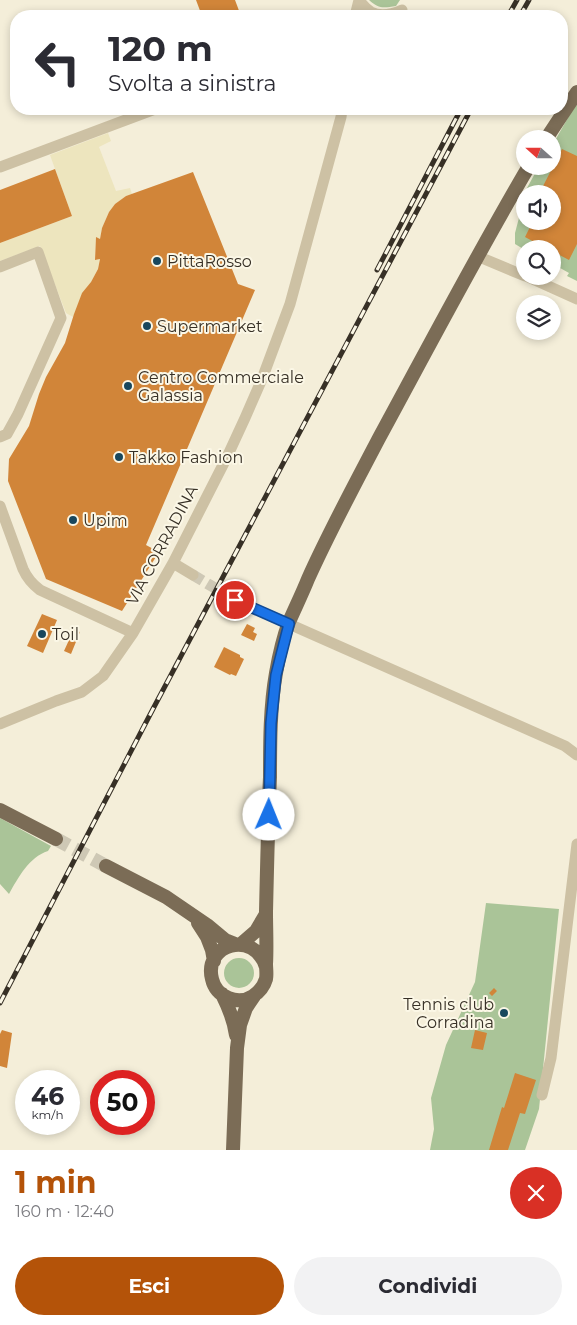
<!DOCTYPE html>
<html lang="it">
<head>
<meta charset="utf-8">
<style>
  :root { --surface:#fff; --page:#f2f2f3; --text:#2b2b33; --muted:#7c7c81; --accent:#b45309 }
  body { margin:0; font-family:Montserrat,sans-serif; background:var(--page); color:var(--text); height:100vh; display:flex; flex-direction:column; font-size:19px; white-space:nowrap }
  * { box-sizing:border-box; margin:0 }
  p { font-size:16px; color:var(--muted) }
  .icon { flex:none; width:28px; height:28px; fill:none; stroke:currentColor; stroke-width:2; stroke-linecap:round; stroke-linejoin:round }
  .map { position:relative; height:1150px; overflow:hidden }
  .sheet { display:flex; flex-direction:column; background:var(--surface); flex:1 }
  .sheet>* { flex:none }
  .hud { position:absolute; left:10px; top:10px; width:558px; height:105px; border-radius:20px; box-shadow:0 2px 8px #0003; background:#fff; color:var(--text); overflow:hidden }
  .needle { width:32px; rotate:291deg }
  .controls { position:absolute; left:516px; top:130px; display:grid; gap:10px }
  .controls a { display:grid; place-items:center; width:45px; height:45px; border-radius:50%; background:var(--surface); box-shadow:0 2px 8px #0003; font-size:25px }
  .speed { position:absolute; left:15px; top:1070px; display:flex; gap:10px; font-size:25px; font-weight:700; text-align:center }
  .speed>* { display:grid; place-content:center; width:65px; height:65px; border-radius:50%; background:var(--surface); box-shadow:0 2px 8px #0003; line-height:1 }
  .speed small { font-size:12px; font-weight:400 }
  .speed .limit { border:8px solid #d22; background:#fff; color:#111 }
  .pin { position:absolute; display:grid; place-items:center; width:42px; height:42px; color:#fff; margin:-21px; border:2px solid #fff; border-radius:50%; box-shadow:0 1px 5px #0007 }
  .me { position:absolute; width:55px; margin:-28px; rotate:1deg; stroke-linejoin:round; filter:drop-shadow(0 0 4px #0008) }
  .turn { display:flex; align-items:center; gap:18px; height:105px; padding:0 15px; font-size:22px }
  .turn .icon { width:65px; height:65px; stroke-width:2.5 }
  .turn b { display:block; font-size:35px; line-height:42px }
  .round { display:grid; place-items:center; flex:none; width:52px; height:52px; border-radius:26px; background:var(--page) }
  .headline { display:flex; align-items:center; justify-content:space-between; height:85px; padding:0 15px }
  h1 { font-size:30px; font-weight:700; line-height:38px; color:var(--accent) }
  .cta { display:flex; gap:10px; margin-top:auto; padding:10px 15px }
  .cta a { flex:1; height:58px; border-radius:30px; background:var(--accent); color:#fff; font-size:20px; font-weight:700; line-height:58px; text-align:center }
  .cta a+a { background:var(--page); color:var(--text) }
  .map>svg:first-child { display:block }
  .green { fill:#aac498 }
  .plaza { fill:#ede5be }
  .building { fill:#d18539 }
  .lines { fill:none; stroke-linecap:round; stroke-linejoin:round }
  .minor-tunnel { stroke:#cec8b5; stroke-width:11; stroke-dasharray:11 5.5; stroke-linecap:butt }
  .major-tunnel { stroke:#cec8b5; stroke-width:14; stroke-dasharray:14 7; stroke-linecap:butt }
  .minor { stroke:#cdc1a4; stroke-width:11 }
  .major { stroke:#7b6c56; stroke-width:14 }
  .rail-casing { stroke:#373026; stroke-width:5 }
  .rail { stroke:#fbf7e6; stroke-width:3; stroke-dasharray:9; stroke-linecap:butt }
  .route-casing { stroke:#114b97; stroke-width:12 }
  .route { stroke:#1a73e8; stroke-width:9 }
  .poi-dot { fill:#18475d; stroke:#fbf7e6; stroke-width:2 }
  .labels { text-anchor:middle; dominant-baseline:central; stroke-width:4; stroke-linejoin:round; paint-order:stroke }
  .poi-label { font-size:16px; fill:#373026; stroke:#fbf7e6; text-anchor:start }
  .street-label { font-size:16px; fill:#373026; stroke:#fbf7e6 }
</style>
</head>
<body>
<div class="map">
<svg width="577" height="1150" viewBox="0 0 577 1150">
  <rect width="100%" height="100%" fill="#f4eed9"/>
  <!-- green -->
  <path class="green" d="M369,0H400L396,6C383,8 379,9 369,0Z
    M577,102V281L567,276L569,273L553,264L552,249H525V250L515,244V233L525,195V221H552V194H525L527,188L539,166H552L553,144Z
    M0,818L51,846L48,851C29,857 18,878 9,894L0,884Z
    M486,903L559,909L539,1109L525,1150H430L434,1129L431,1098L446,1045L475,982Z
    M224 973a15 15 0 1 1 30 0a15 15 0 1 1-30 0Z"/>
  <!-- plaza -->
  <path class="plaza" d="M108,133L111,141L99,147L116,191L130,188L132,194L126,196L115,204L109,212L102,228L100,239L96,238L95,260L100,259L98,269L91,282L82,294L73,317L66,313L40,246L0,261V243L72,216L50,155Z"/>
  <!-- building -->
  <path class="building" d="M196,0H235L241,16H202Z
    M562,149L577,156V244L569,260L552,251V249H547L525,237L533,221H552V194H547L541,190Z
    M55,169L72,216L0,243V190Z
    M193,172L238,284L255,290L146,545L159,552L122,611L46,579L8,481L9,459L29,426L39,394L46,377L65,343L74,314L82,293L91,282L98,269L100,259L95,260L96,237L100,239L102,228L109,212L115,204L126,196Z
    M42,614L57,620L43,653L27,646Z
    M247,624L255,628L253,632L257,634L254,641L241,635Z
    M74,629L80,632L71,654L64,651Z
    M224,647L240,655V657L244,659L236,676L231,674L230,675L214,667Z
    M494,988L497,991L492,996L489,993Z
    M2,1030L12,1033L7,1068L0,1066V1034Z
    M475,1030L487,1033L483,1050L471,1048Z
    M515,1073L536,1080L525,1114L520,1113L508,1150H489L502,1107L504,1108Z"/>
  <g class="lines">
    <!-- minor-tunnel -->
    <path class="minor-tunnel" d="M193,575L235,600"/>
    <!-- major-tunnel -->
    <path class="major-tunnel" d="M56,839L106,866"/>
    <!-- minor -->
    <path class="minor" d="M359,0C362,4 366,9 371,12C380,17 393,14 402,10
      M355,16L359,0
      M0,167L155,109
      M477,256L525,276
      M0,267L38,252L61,318L18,414L7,434L0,437
      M526,276L577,299
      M0,506L23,569C27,578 32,584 40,590L133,633
      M173,563L193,575
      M235,600L565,746L577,755
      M0,724L56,701L82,692L103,676L133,633L173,563L227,457L245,418L262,379L290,304L341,117L342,109
      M542,1095L551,1058L577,844"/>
    <!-- major -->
    <path class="major" d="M546,139L577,92
      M0,810L56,839
      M106,866L166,897L207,925L225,940L235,944
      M198,923L207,937L212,950L214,961
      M241,944L256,931L266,914
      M266,967C254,929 203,944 212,979C216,997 238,1006 253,996C259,992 264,986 266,979C267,974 266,969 266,964C267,946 266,929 266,912C267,867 268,822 270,777C270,742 270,707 276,673C279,656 283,638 289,622C295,608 302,594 308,579C329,532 354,486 378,440C428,348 476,256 529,166
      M222,994C229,1008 234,1020 236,1035
      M233,1150L237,1048L240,1025L246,1008L254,996"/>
    <!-- rail casing -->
    <g class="rail-casing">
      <path id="rail" d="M508,16L517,0
        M520,16L529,0
        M377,270L461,109
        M0,1003L154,707L471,109"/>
    </g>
    <!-- rail -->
    <use href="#rail" class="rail"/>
  </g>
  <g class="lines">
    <!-- route casing -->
    <g class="route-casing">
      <path id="route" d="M235,600L289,624L276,675L271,723L269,815"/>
    </g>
    <!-- route -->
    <use href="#route" class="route"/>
  </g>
  <!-- markers -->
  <g class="poi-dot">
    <circle cx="157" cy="261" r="5"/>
    <circle cx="147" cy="326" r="5"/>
    <circle cx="128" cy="386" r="5"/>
    <circle cx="119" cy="457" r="5"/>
    <circle cx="73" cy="520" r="5"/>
    <circle cx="42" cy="634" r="5"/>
    <circle cx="504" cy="1013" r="5"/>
  </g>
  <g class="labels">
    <!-- poi labels -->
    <g class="poi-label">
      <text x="167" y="261">PittaRosso</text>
      <text x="157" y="326">Supermarket</text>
      <text x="138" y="377">Centro Commerciale<tspan x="138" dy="18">Galassia</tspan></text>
      <text x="129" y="457">Takko Fashion</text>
      <text x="83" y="520">Upim</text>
      <text x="52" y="634">Toil</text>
      <text x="494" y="1004" text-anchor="end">Tennis club<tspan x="494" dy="18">Corradina</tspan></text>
    </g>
    <!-- street labels -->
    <g class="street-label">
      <text transform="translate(162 545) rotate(-62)">VIA CORRADINA</text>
    </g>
  </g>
</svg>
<div class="controls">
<a><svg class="needle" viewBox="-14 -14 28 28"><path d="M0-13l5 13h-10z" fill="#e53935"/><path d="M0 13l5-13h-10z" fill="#7c7c81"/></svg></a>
<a><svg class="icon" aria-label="sound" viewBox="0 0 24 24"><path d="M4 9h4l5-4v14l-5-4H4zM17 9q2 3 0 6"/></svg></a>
<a><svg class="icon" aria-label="search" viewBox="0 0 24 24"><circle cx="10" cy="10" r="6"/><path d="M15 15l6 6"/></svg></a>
<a><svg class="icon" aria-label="layers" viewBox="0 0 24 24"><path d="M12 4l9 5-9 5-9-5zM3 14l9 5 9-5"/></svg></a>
</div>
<div class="speed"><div>46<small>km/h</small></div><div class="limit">50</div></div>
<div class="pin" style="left:235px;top:600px;background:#d93025"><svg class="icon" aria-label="arrive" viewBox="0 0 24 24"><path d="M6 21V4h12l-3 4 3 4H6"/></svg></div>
<svg class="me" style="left:269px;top:815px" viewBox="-20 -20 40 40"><circle r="19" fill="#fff"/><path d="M0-13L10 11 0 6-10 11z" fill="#1a73e8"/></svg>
<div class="hud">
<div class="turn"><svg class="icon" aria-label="left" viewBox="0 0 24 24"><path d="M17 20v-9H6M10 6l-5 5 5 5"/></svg><div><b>120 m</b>Svolta a sinistra</div></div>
</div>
</div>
<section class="sheet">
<div class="headline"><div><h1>1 min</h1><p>160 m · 12:40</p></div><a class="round" style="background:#d93025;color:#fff"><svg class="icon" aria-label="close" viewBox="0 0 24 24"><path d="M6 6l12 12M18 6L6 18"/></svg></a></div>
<div class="cta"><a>Esci</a><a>Condividi</a></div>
</section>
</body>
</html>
